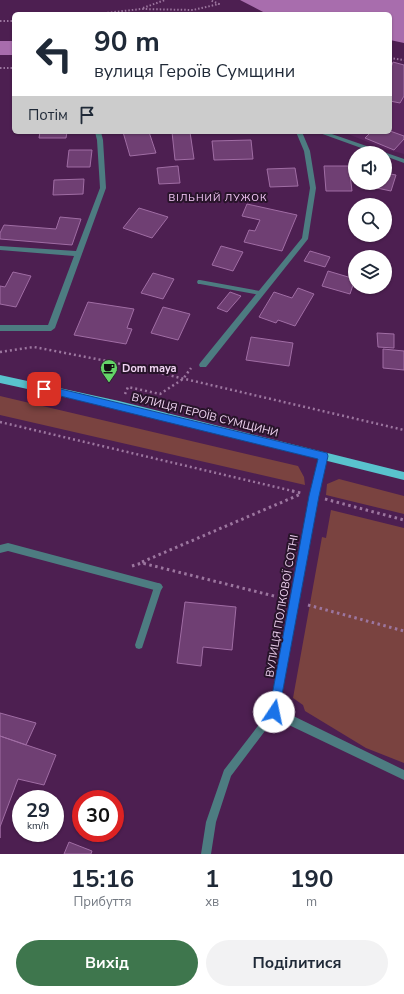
<!DOCTYPE html>
<html lang="uk">
<head>
<meta charset="utf-8">
<style>
  :root { --surface:#fff; --page:#f2f2f3; --text:#1f2937; --muted:#747a83; --accent:#3e764d }
  body { margin:0; font-family:"Nunito Sans",sans-serif; background:var(--page); color:var(--text); height:100vh; display:flex; flex-direction:column; font-size:15px; white-space:nowrap }
  * { box-sizing:border-box; margin:0 }
  p { font-size:13px; color:var(--muted) }
  .icon { flex:none; width:22px; height:22px; fill:none; stroke:currentColor; stroke-width:2; stroke-linecap:round; stroke-linejoin:round }
  .map { position:relative; height:854px; overflow:hidden }
  .side { display:flex; flex-direction:column; background:var(--surface); flex:1 }
  .side>* { flex:none }
  .hud { position:absolute; left:12px; top:12px; width:380px; height:122px; border-radius:6px; box-shadow:0 1px 3px #0004; background:#fff; color:var(--text); overflow:hidden }
  .tools { position:absolute; left:348px; top:146px; display:grid; gap:8px }
  .tools a { display:grid; place-items:center; width:44px; height:44px; border-radius:50%; background:var(--surface); box-shadow:0 1px 3px #0004; font-size:20px }
  .speed { position:absolute; left:12px; top:790px; display:flex; gap:8px; font-size:20px; font-weight:700; text-align:center }
  .speed>* { display:grid; place-content:center; width:52px; height:52px; border-radius:50%; background:var(--surface); box-shadow:0 1px 3px #0004; line-height:1 }
  .speed small { font-size:10px; font-weight:400 }
  .speed .limit { border:6px solid #d22; background:#fff; color:#111 }
  .pin { position:absolute; display:grid; place-items:center; width:34px; height:34px; color:#fff; margin:-17px; border-radius:8px; box-shadow:0 2px 6px #0006 }
  .me { position:absolute; width:44px; margin:-22px; rotate:11deg; stroke-linejoin:round; filter:drop-shadow(0 0 3px #0008) }
  .turn { display:flex; align-items:center; gap:14px; height:84px; padding:0 16px; font-size:18px }
  .turn .icon { width:52px; height:52px; stroke-width:2.5 }
  .turn b { display:block; font-size:28px; line-height:34px }
  .then { display:flex; align-items:center; height:38px; padding:0 16px; background:#0003; gap:8px; font-size:15px }
  .eta { display:flex; justify-content:space-evenly; align-items:center; height:68px; text-align:center }
  .eta b { font-size:24px; font-weight:700; line-height:28px }
  .action { display:flex; gap:8px; margin-top:auto; padding:8px 16px }
  .action a { flex:1; height:46px; border-radius:24px; background:var(--accent); color:#fff; font-size:16px; font-weight:700; line-height:46px; text-align:center }
  .action a+a { background:var(--page); color:var(--text) }
  .map>svg:first-child { display:block }
  .built { fill:#59255d }
  .green { fill:#7a4340 }
  .water { fill:#a86dad }
  .lines { fill:none; stroke-linecap:round; stroke-linejoin:round }
  .river { fill:#a86dad; fill-rule:evenodd }
  .building { fill:#6f3f73; stroke:#a06da4 }
  .path-far2 { stroke:#9c769f; stroke-width:2; stroke-dasharray:1.5 2; stroke-linecap:butt }
  .path-far1 { stroke:#9c769f; stroke-width:2.5; stroke-dasharray:2 3; stroke-linecap:butt }
  .path { stroke:#9c769f; stroke-width:3; stroke-dasharray:2.5 3.5; stroke-linecap:butt }
  .service { fill:#4d7c81; fill-rule:evenodd }
  .minor { fill:#4d7c81; fill-rule:evenodd }
  .primary { fill:#59c2cd; fill-rule:evenodd }
  .route { fill:#1a73e8; stroke:#114b97 }
  .labels { text-anchor:middle; dominant-baseline:central; stroke-width:4; stroke-linejoin:round; paint-order:stroke }
  .far-neighbourhood-label { font-size:10px; letter-spacing:1px; fill:#f9ccfc; stroke:#28142a }
  .poi-label { font-size:11px; font-weight:bold; fill:#f0d4f2; stroke:#28142a; text-anchor:start }
  .street-label { font-size:11px; fill:#f0d4f2; stroke:#28142a }
</style>
</head>
<body>
<div class="map">
<svg width="404" height="854" viewBox="0 0 404 854">
  <rect width="100%" height="100%" fill="#4d1f51"/>
  <!-- built -->
  <path class="built" d="M393,62L404,65V154L385,149L343,132H390V70Z"/>
  <!-- green -->
  <path class="green" d="M0,396L298,466L304,477L305,485L0,415Z
    M339,479L404,496V514L326,495L327,484Z
    M331,510L404,528V763L366,748L305,711L303,705L293,698L322,537L326,538Z"/>
  <!-- water -->
  <path class="water" d="M240,0H404V43L390,40V14H267Z"/>
  <g class="lines">
    <!-- river -->
    <path class="river" d="M0,41H14V55H0Z"/>
  </g>
  <!-- building -->
  <path class="building" d="M393,62L404,65V96L400,103L390,101V70Z
    M390,131L404,136V139L394,150L365,138L371,132H390Z
    M40,132H67L66,138H39Z
    M123,132H149L156,153L130,156Z
    M172,132H190L194,159L175,160Z
    M251,140L253,159L214,160L212,141Z
    M69,150H92L90,167H67Z
    M178,166L180,183L159,184L157,168Z
    M324,166H349L352,191H326Z
    M295,168L298,186L270,187L267,169Z
    M385,173L396,175L391,191L372,187L373,183H385Z
    M84,179L83,194L53,195L54,180Z
    M247,204L297,215L282,251L244,242L249,230L255,231L260,220L242,216Z
    M139,208L168,217L152,238L123,228Z
    M60,217L81,219L72,245L0,239V233L4,225L56,229Z
    M221,246L243,252L233,271L212,265Z
    M310,251L330,257L325,267L304,261Z
    M328,271L355,279L350,294L322,286Z
    M13,272L31,276L16,307L0,304V286L5,287Z
    M153,273L174,279L163,299L141,293Z
    M298,288L314,294L295,326L278,320L276,323L259,317L274,292L292,298Z
    M230,292L241,296L227,312L217,308Z
    M88,302L134,309L127,328L132,329L126,344L74,335Z
    M163,307L190,314L178,340L151,333Z
    M377,333L394,334V348L378,347Z
    M251,337L293,343L289,366L246,360Z
    M383,349L404,351V370L383,368Z
    M185,602L236,607L232,650L203,647L201,666L177,663Z
    M0,713L36,723L26,745L0,736Z
    M0,736L56,755L44,785L18,779L0,827V838Z
    M69,842L92,851L91,854H64Z"/>
  <g class="lines">
    <!-- path-far2 -->
    <path class="path-far2" d="M143,8L165,0
      M97,14L141,9L193,10L219,4L210,0
      M0,21H14
      M390,58L404,60
      M0,68H14"/>
    <!-- path-far1 -->
    <path class="path-far1" d="M0,352L34,347L112,362L404,430
      M125,394L128,387L160,394L183,379L191,368
      M0,422L297,492"/>
    <!-- path -->
    <path class="path" d="M292,491L301,493
      M325,499L404,520
      M142,562L301,494
      M132,566L142,563L282,598
      M308,605L404,631"/>
    <!-- service -->
    <path class="service" d="M198,280H200L260,291L263,293L260,295L200,284H198L197,282Z
      M158,583L161,584L162,587L143,645L142,648L139,649L136,648L135,645L154,587L155,584Z
      M274,708L277,709L278,712L277,715L231,776L216,822L211,854H201L206,822L224,770L271,709Z"/>
    <!-- minor -->
    <path class="minor" d="M95,132H101L103,140L106,188L55,328L51,331H0V325H48L74,256L0,250V246L76,251L100,188L97,140Z
      M296,132H302L310,151L316,188L308,239L206,367H200L199,365L200,363L302,238L310,188L304,151Z
      M317,132H326L404,159V163L385,156V153H375Z
      M323,453L326,454L327,456L318,496L279,709L404,770V780L270,716L269,712L310,496L319,456L320,454Z
      M8,543L158,583L161,584L163,587L161,590L158,591L8,551L0,553V545Z"/>
    <!-- primary -->
    <path class="primary" d="M0,375L119,401L404,472V480L119,409L0,383Z"/>
  </g>
  <!-- route -->
  <path class="route" d="M44,385L327,453L328,456L319,496L278,716L274,717L270,716L269,712L309,496L318,459L44,392L40,389Z"/>
  <!-- icons -->
  <defs>
    <g id="cafe-pin" transform="scale(0.9)"><path d="M0 17L-7.5 6A9.5 9.5 0 1 1 7.5 6Z" fill="#64d468" stroke="#28142a"/><path d="M-5.5-4.5H6V0H3Q3 3.5 0 3.5H-2.5Q-5.5 3.5-5.5 0ZM3-3.2v2h1.7v-2ZM-6 4.5H4V6H-6Z" fill="#111"/></g>
  </defs>
  <g fill-rule="evenodd">
    <use href="#cafe-pin" x="109" y="368"/>
  </g>
  <g class="labels">
    <!-- far-neighbourhood labels -->
    <g class="far-neighbourhood-label">
      <text x="218" y="198">ВІЛЬНИЙ ЛУЖОК</text>
    </g>
    <!-- poi labels -->
    <g class="poi-label">
      <text x="122" y="368">Dom maya</text>
    </g>
    <!-- street labels -->
    <g class="street-label">
      <text transform="translate(205 415) rotate(14)">ВУЛИЦЯ ГЕРОЇВ СУМЩИНИ</text>
      <text transform="translate(282 606) rotate(-80)">ВУЛИЦЯ ПОЛКОВОЇ СОТНІ</text>
    </g>
  </g>
</svg>
<div class="tools">
<a><svg class="icon" aria-label="sound" viewBox="0 0 24 24"><path d="M4 9h4l5-4v14l-5-4H4zM17 9q2 3 0 6"/></svg></a>
<a><svg class="icon" aria-label="search" viewBox="0 0 24 24"><circle cx="10" cy="10" r="6"/><path d="M15 15l6 6"/></svg></a>
<a><svg class="icon" aria-label="layers" viewBox="0 0 24 24"><path d="M12 4l9 5-9 5-9-5zM3 14l9 5 9-5"/></svg></a>
</div>
<div class="speed"><div>29<small>km/h</small></div><div class="limit">30</div></div>
<div class="pin" style="left:44px;top:389px;background:#d93025"><svg class="icon" aria-label="arrive" viewBox="0 0 24 24"><path d="M6 21V4h12l-3 4 3 4H6"/></svg></div>
<svg class="me" style="left:274px;top:712px" viewBox="-20 -20 40 40"><circle r="19" fill="#fff"/><path d="M0-13L10 11 0 6-10 11z" fill="#1a73e8"/></svg>
<div class="hud">
<div class="turn"><svg class="icon" aria-label="left" viewBox="0 0 24 24"><path d="M17 20v-9H6M10 6l-5 5 5 5"/></svg><div><b>90 m</b>вулиця Героїв Сумщини</div></div>
<div class="then">Потім<svg class="icon" aria-label="arrive" viewBox="0 0 24 24"><path d="M6 21V4h12l-3 4 3 4H6"/></svg></div>
</div>
</div>
<section class="side">
<div class="eta">
<div><b>15:16</b><p>Прибуття</p></div>
<div><b>1</b><p>хв</p></div>
<div><b>190</b><p>m</p></div>
</div>
<div class="action"><a>Вихід</a><a>Поділитися</a></div>
</section>
</body>
</html>
